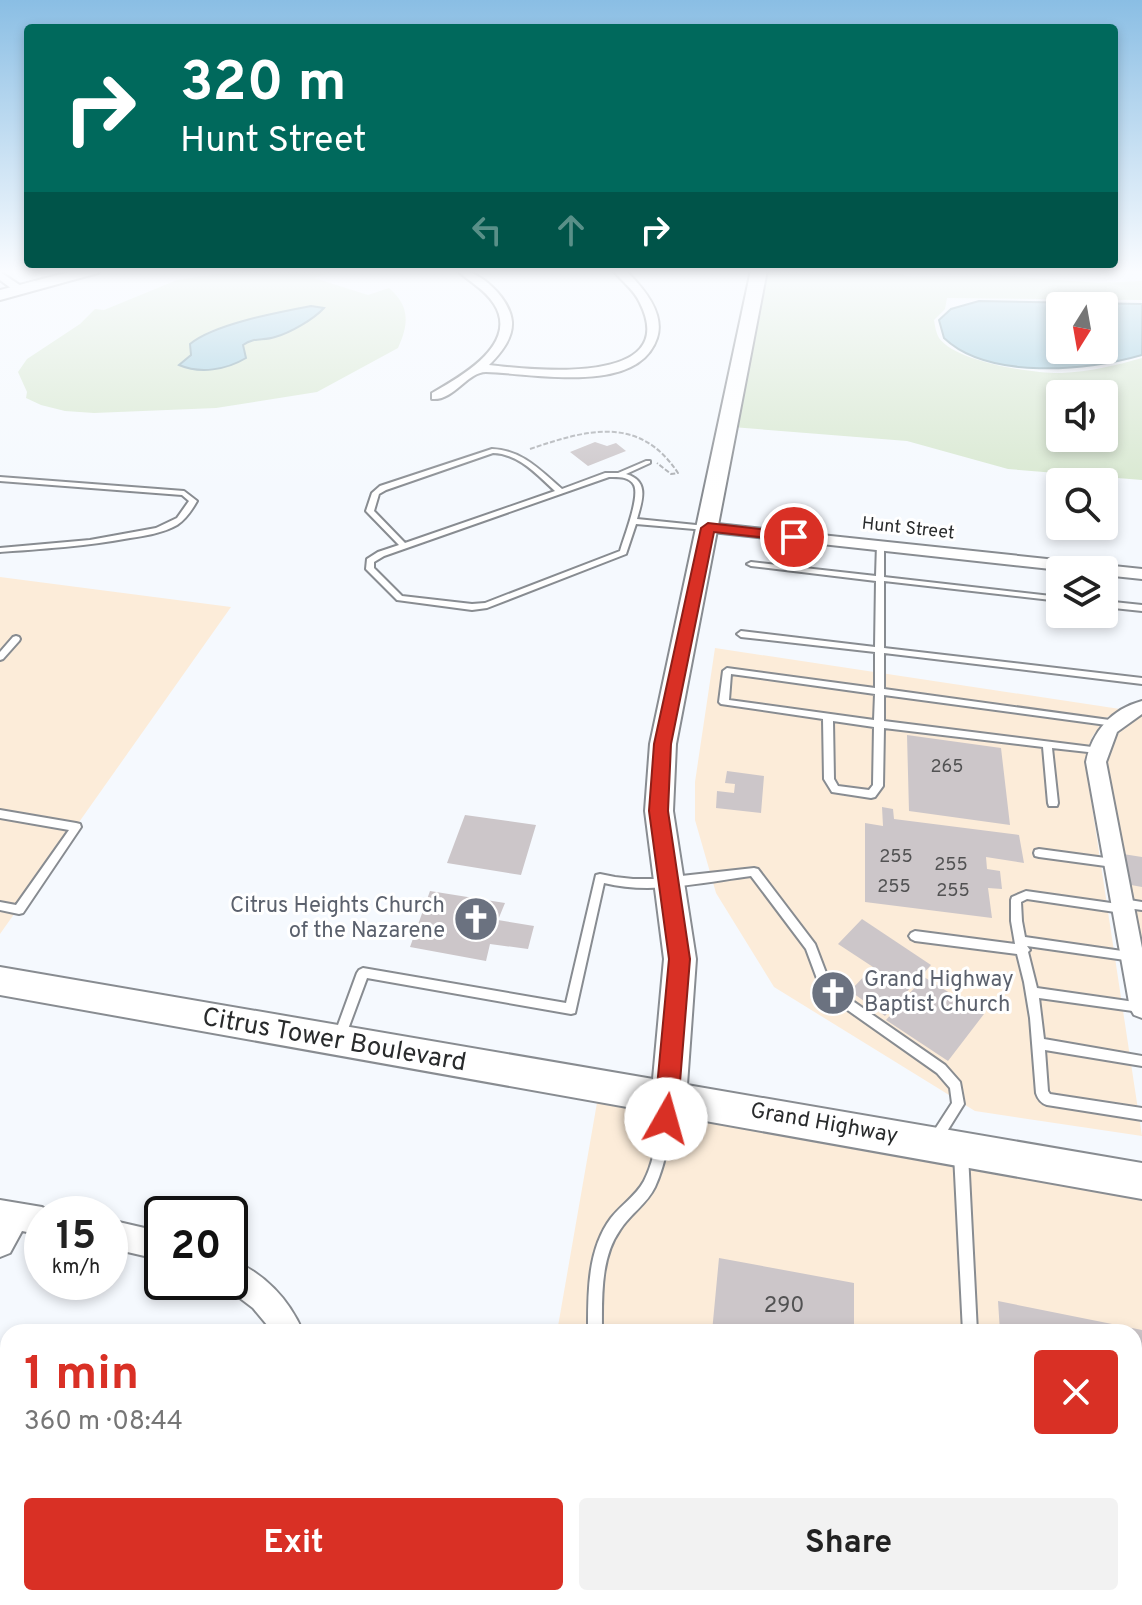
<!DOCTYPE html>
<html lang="en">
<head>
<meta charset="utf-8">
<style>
  :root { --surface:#fff; --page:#f2f2f2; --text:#222; --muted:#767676; --accent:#d93025 }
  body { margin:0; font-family:Overpass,sans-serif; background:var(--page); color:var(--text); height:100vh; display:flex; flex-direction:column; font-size:30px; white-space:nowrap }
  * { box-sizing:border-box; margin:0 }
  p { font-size:26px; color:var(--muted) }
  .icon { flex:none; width:44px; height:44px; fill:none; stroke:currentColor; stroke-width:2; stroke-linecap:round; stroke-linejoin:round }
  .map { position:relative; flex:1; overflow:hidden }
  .sheet { position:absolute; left:0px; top:1324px; width:1142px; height:282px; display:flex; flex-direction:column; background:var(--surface); border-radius:24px 24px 0 0; box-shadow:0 4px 12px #0003 }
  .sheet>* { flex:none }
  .hud { position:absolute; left:24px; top:24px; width:1094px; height:244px; border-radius:8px; box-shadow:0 4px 12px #0003; background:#00695c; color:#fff; overflow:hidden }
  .needle { width:52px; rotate:191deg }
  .controls { position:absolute; left:1046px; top:292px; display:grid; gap:16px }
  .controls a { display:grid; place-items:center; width:72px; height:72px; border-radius:8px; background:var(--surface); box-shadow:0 4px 12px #0003; font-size:40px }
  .speed { position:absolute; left:24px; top:1196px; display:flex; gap:16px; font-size:40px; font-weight:700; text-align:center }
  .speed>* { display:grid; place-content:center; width:104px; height:104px; border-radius:50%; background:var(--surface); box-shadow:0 4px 12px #0003; line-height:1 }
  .speed small { font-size:20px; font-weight:400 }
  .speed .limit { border:4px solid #111; border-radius:12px; background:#fff; color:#111 }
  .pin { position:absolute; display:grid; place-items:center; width:68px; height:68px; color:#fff; margin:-34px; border:4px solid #fff; border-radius:50%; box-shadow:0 2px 8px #0007 }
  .me { position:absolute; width:88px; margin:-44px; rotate:7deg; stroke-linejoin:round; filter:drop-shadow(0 0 6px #0008) }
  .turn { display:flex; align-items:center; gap:28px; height:168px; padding:0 24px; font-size:36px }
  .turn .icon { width:104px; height:104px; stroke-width:2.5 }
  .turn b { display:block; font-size:56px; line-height:68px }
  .lanes { display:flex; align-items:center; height:76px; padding:0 24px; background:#0003; justify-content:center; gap:40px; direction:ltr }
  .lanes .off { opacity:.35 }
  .round { display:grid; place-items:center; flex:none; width:84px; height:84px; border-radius:8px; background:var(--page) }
  .overview { display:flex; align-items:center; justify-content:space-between; height:136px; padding:0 24px }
  h1 { font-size:48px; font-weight:700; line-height:60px; color:var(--accent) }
  .button { display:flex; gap:16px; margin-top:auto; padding:16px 24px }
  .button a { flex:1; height:92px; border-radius:8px; background:var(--accent); color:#fff; font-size:32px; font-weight:700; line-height:92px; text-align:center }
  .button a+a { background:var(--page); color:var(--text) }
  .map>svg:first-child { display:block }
  .commercial { fill:#fcecd9 }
  .green { fill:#d8e8d0; fill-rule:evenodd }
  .water { fill:#9dccdd; stroke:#7a9ca8; stroke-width:2; fill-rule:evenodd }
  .building { fill:#ccc6c9 }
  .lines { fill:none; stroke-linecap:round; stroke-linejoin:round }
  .lane-casing { stroke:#888c91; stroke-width:4 }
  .street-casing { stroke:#888c91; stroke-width:4 }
  .secondary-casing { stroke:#888c91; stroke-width:4 }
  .path { stroke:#acafb3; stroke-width:2; stroke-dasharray:5 2; stroke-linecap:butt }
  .lane { fill:#fff; fill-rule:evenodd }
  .street { fill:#fff; fill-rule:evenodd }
  .secondary { fill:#fff; fill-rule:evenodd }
  .route { fill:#d93025; stroke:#8d1f18; stroke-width:2 }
  .labels { text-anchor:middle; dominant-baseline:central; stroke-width:6; stroke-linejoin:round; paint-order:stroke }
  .far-street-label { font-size:18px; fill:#292b2c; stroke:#fff }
  .number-label { font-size:18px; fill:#525253 }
  .worship-label { font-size:22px; fill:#5b616d; stroke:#fff; text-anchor:end }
  .street-label { font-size:22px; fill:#292b2c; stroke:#fff }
  .near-number-label { font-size:22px; fill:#525253 }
  .near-street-label { font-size:26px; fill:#292b2c; stroke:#fff }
</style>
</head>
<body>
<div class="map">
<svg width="1142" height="1605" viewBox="0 0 1142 1605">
  <rect width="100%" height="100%" fill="#f5f9fe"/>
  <!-- commercial -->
  <path class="commercial" d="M0,577L231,607L0,934Z
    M715,648L1120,709L1106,718L1092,737L1088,748L1087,773L1142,1136L975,1111L774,987L716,893L695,820V782Z
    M1142,715V944L1105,764L1115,736Z
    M598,1097L1142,1194V1605H584L580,1598H1134V1332H557Z"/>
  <!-- green -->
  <path class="green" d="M243,270H338L314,278L368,295L389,288C410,306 409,324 398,348L317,392L216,408L94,413L65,411L41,405L26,398L27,392L18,372L27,359L80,324L95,309L104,310L177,280ZM277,313L301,325L274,338L263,337L243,344L246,358C224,371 203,367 179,364L191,355L190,344L210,331Z
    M763,270H886L912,277L991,275L1099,283L1142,281V300L947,298L945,309L934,320C935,326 936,333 939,338C956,362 1034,374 1062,373C1088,372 1118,365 1142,358V480L1008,469L907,441L732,427ZM1060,394H1104V438H1060Z"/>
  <!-- water -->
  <path class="water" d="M979,301L1142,304V355C1088,371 988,380 944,338L939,320L951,309ZM1060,306H1104V350H1060Z
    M311,306L324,308C314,319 290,333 275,337C263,341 254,337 243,345L246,358C226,370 200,374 179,365L191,355L190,344C214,324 279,312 311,306Z"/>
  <!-- building -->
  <path class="building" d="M595,442L607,446L616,443L626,451L588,466L570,452Z
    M907,735L1001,748L1010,825L909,811Z
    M727,771L764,776L761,813L716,808L717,791L734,793L735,784L725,783Z
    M882,807L893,809L894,819L1019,835L1024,863L986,857L987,869L1000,871L1002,889L988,888L992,918L865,902V823L883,826Z
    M465,815L536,825L521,875L447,863Z
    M1123,854L1142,857V887L1131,885Z
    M430,891L505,903L498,920L534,926L528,949L490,944L486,961L410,947Z
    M862,919L931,965L885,1016L850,991L873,967L838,944Z
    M924,977L984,1014L948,1061L886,1020Z
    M719,1258L854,1283V1332H712Z
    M998,1301L1142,1330V1427L1134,1425V1332H1000Z
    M1134,1467L1142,1469V1605H1076V1598H1134Z"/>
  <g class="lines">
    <!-- lane casing -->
    <g class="lane-casing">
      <path id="lane" d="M492,449C522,450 540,470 562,489L605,473H618L646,461H650V463L626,474C650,481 642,501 637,519L706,526L710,528L706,530L636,524L626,554L487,608L472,610L397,600L366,569L367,559L378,552L399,545L366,511L372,493L380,486ZM493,453C519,454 536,474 555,491L405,543L374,511L379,494L386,490ZM609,477C617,477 629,476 634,485C640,497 624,537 620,551L485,603L472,604L402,596L374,568V562L384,556Z
        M0,477L184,491L197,501C192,510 186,519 177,525C163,533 145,536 130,538C87,546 43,549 0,552V548L90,540L156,528L177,518L189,501L182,495L0,481Z
        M877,544H880L884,546V577L1060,597V601L884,581V648L1142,678V684L884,653V689L1117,721L1119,723L1114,726L884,695V721L1100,748L1102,750L1100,752L1097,753L1052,748L1058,803L1057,806H1049L1048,803L1043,747L884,728L883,786L875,797L871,798L832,792L824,779L823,719L721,704L719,702L723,671L727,668L875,688V652L741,637L737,634L741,631L875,647L876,581L751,566L747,564L751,562L876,576ZM731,674L875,694L874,720L729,700ZM833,721L874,727L873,785L869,790L838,786L834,779Z
        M1104,601L1142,605V611L1104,607Z
        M16,636L19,637L20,639L19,641L3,659L0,660V652L13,637Z
        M0,810L76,823L80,824L81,827L23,913L19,914L0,910V902L16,905L69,830L0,818Z
        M1039,849L1113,859L1117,860L1118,863L1117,866L1113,867L1039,857L1035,856L1034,853L1035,850Z
        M754,868L758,869L815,944L831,986L945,1065L960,1082L964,1104L941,1141L936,1143L931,1141L930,1137L952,1103L950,1088L937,1073L822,992L806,949L751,876C704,882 652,895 604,883L575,1013L571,1014L367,978L344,1040L340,1041L336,1040L334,1036L357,973L359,970L363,968L566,1003L596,875L600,874L615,877L633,879H654Z
        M1026,891L1118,904L1119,900L1123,899L1142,902V910L1127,908L1126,912L1122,913L1027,899L1021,902L1022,921L1025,937L1136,953L1138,956L1136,959L1132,961L1027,946L1030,950L1028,952L1037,988L1142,1003V1011L1140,1012L1039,998L1044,1039L1142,1056V1066L1045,1050L1048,1091L1050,1094L1142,1108V1120L1047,1105C1041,1103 1038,1099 1036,1093L1030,1018L1024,982L1017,954L915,941L911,939L909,936L911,933L915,931L1015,944L1011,921V900L1012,897Z
        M669,1097L673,1099L675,1103C670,1131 667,1161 655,1187C647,1204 630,1214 620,1230C600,1258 602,1299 602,1332H588C588,1294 587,1250 611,1218C621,1205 636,1196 644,1181C656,1158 658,1128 663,1103L665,1099Z
        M961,1148L966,1150L968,1154L977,1332H963L954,1154L956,1150Z
        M637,1598H654L656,1605H639Z
        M976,1598H992L993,1605H977Z"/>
    </g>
    <!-- street casing -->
    <g class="street-casing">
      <path id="street" d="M457,270C479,269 510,298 512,322C513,339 500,354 489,365C531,370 682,387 640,303C634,289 621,281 613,270H624L629,274C645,290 665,314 657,338C638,396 532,373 486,372C467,372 454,401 432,399V393C460,377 520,344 494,304C485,289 469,282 457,270Z
        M0,272L24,288V292H16L0,280Z
        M708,523L1142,569V579L1104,575V570H1060L703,531L700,528Z
        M1142,701V714L1117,732L1106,762L1142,948V1018L1134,1015L1130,1008L1086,762C1092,731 1112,709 1142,701Z
        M0,1200L42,1207L53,1214H42V1235L22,1231L10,1253L0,1257Z
        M110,1220L162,1232V1260L110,1248Z
        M230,1259C264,1273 289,1299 303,1332H273L253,1308L220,1283L230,1282Z
        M239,1598H273L270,1605H236Z"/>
    </g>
    <!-- secondary casing -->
    <g class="secondary-casing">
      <path id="secondary" d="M77,270H101L98,273L0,300V290Z
        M751,270H767L676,744L673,811L696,959L687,1085L1142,1163V1199L0,995V967L653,1079L664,959L645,811L650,744Z"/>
    </g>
    <!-- path -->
    <path class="path" d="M530,449C586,430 639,414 678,473L671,474L657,463"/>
    <!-- lane -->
    <use href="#lane" class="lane"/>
    <!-- street -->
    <use href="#street" class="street"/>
    <!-- secondary -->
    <use href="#secondary" class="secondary"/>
  </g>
  <!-- sky -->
  <linearGradient id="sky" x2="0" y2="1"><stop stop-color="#8abee4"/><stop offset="0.55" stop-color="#fafcff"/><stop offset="1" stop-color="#fafcff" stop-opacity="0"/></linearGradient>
  <rect width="1142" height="494" fill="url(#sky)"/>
  <!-- route -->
  <path class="route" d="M708,523L794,533L801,537L794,541L714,532L671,744L668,811L690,959L677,1119L674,1126L666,1130L658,1126L654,1119L669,959L649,811L654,744L701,528Z"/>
  <!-- icons -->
  <defs>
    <g id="church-disc" transform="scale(2.3)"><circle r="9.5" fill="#6b7280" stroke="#fff"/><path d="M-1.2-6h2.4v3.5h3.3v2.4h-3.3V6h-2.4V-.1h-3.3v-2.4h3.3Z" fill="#fff"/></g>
  </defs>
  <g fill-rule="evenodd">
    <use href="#church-disc" x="476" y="919"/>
    <use href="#church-disc" x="833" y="993"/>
  </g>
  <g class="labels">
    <!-- far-street labels -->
    <g class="far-street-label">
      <text transform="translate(908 529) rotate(6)">Hunt Street</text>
    </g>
    <!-- number labels -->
    <g class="number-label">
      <text x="947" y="767">265</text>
      <text x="896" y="857">255</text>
      <text x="951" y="865">255</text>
      <text x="894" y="887">255</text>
      <text x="953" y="891">255</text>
    </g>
    <!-- worship labels -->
    <g class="worship-label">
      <text x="445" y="906">Citrus Heights Church<tspan x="445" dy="25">of the Nazarene</tspan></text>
      <text x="864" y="980" text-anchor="start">Grand Highway<tspan x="864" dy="25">Baptist Church</tspan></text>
    </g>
    <!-- street labels -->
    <g class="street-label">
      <text transform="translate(824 1124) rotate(10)">Grand Highway</text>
    </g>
    <!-- near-number labels -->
    <g class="near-number-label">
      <text x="784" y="1306">290</text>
    </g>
    <!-- near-street labels -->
    <g class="near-street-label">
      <text transform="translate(334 1041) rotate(10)">Citrus Tower Boulevard</text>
    </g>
  </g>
</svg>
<div class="controls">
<a><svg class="needle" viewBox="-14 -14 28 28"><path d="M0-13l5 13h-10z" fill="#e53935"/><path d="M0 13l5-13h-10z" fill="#767676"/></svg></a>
<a><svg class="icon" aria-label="sound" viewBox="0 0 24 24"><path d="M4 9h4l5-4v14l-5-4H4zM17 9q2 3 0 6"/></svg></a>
<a><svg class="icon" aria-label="search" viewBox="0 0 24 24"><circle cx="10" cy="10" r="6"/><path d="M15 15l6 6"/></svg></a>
<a><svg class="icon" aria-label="layers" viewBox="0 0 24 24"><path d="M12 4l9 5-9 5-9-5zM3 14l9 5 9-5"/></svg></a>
</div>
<div class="speed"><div>15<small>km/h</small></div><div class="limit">20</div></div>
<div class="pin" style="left:794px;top:537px;background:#d93025"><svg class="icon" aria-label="arrive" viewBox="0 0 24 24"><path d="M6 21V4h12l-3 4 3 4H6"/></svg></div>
<svg class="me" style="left:666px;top:1119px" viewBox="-20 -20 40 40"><circle r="19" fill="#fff"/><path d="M0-13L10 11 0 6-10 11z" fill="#d93025"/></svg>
<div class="hud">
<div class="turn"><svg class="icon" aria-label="right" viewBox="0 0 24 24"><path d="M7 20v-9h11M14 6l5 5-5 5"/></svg><div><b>320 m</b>Hunt Street</div></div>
<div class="lanes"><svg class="icon off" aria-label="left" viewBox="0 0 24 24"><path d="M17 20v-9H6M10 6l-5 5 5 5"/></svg><svg class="icon off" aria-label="ahead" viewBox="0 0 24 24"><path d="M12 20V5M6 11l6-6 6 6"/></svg><svg class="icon" aria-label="right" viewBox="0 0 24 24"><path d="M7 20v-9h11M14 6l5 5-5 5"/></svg></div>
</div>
<section class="sheet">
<div class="overview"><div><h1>1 min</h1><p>360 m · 08:44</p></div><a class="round" style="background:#d93025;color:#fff"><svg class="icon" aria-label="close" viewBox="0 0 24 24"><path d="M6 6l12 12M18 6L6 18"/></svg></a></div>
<div class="button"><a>Exit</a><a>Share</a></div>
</section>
</div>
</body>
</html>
